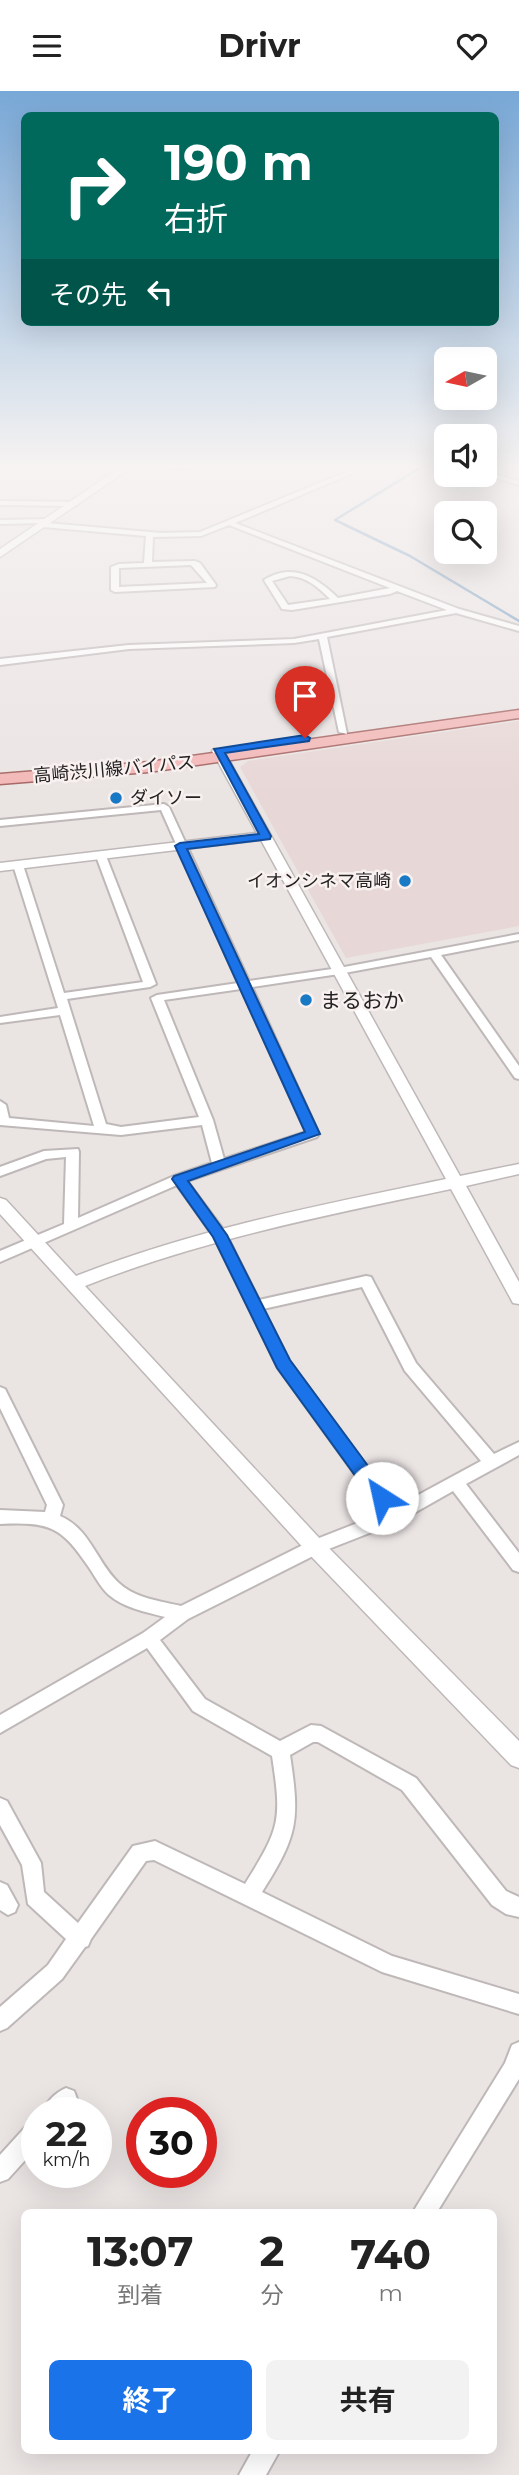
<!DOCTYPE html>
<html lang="ja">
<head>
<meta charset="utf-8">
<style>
  :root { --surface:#fff; --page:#f2f2f2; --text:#222; --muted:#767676; --accent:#1a73e8 }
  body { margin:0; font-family:Montserrat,"Noto Sans JP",sans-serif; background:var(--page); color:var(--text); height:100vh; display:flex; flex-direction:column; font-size:26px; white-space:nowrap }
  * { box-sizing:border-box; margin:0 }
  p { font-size:23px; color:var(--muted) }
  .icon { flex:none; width:38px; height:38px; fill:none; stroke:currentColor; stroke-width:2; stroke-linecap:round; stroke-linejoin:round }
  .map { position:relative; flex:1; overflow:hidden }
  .drawer { position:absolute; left:21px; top:2118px; width:476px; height:245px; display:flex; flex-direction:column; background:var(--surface); border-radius:10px; box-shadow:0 7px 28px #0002 }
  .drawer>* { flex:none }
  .banner { position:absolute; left:21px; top:21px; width:478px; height:214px; border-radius:10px; box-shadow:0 7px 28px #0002; background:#00695c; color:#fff; overflow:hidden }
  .needle { width:46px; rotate:261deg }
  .fabs { position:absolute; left:434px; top:256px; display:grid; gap:14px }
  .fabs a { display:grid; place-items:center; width:63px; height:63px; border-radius:10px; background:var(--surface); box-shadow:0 7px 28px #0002; font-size:35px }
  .speed { position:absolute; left:21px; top:2006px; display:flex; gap:14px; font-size:35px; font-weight:700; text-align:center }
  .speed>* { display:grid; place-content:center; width:91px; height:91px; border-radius:50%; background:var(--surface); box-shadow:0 7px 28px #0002; line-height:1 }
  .speed small { font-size:18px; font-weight:400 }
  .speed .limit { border:10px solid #d22; background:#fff; color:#111 }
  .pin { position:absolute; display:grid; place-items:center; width:60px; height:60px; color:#fff; margin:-72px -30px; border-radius:50% 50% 50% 0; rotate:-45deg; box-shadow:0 0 7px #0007 }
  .pin .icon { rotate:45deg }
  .me { position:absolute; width:77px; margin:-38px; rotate:325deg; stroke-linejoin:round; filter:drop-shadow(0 0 5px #0008) }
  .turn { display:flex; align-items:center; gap:24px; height:147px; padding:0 28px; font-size:32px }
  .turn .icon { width:91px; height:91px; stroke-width:2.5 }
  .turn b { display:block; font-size:49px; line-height:60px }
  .then { display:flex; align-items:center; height:66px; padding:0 28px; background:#0003; gap:14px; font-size:26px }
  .eta { display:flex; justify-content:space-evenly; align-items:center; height:119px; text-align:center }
  .eta b { font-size:42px; font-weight:700; line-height:49px }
  .action { display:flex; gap:14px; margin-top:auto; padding:14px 28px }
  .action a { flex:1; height:80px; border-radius:10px; background:var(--accent); color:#fff; font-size:28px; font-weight:700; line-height:80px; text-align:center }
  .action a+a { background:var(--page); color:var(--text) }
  header { display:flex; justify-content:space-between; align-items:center; height:91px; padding:0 28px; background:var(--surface); font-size:32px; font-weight:700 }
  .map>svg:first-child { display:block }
  .built { fill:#e7d7d6 }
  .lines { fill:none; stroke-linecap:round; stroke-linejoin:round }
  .stream { stroke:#7097be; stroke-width:2.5 }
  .minor-casing { stroke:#bfb8b8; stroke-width:4 }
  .tertiary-casing { stroke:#bfb8b8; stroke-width:3 }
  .secondary-casing { stroke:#bfb8b8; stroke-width:3 }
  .primary-casing { stroke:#a46462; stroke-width:3 }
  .minor { fill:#fff; fill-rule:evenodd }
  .tertiary { fill:#fff; fill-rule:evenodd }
  .secondary { fill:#fff; fill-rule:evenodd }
  .primary { fill:#f2b7b6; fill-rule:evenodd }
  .route { fill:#1a73e8; stroke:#114b97; stroke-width:2 }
  .poi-dot { fill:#1979c5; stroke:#f8f1f0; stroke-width:2.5 }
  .labels { text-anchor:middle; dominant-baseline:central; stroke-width:5; stroke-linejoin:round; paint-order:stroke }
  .far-street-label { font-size:18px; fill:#252322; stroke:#f8f1f0 }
  .far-poi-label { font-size:18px; fill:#252322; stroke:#f8f1f0; text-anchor:start }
  .poi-label { font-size:21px; fill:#252322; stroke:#f8f1f0; text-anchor:start }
</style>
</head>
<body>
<header><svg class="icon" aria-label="menu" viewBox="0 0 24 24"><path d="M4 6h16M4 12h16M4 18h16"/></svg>Drivr<svg class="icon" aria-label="heart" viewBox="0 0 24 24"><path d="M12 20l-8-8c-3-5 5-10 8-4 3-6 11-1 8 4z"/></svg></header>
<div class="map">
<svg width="519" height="2384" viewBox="0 0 519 2384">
  <rect width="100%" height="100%" fill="#eae4e3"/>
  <!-- built -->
  <path class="built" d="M519,630V835L346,867L240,676L248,670Z"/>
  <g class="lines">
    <!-- stream -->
    <path class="stream" d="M428,372L335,429L410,465L519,530"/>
    <!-- minor casing -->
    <g class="minor-casing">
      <path id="minor" d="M134,372H247L244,374L177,377Z
        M368,372H377L235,432L459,518L519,535V540L456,522L327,546L347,643L339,641L319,548L294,552L129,558L0,574V568L129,554L294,548L447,519L397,500L390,503L292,519L282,518L264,489C293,471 316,486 338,507L390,497L229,434L201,445L153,446L152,471L195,470L200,472L216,494L215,496L115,501L111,499V476L119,473L144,472L146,445L43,436L39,434L41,432L0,433V429L49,428L53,430L47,432L161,442L200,441ZM191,474L207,492L119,496V477ZM290,485C307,486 318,496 330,508L288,514L272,490Z
        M485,380L519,390V394L483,383Z
        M0,410L74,411L78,413L74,415L0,414Z
        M164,713L169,716L249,890L339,877L519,843V849L441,864L519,975V988L515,987L431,866L339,883L252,896L319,1043L317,1046L187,1090L225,1141L259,1209L366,1185L371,1186L416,1272L494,1363L519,1351V1364L466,1393L519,1462V1481L513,1479L453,1400L400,1430L321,1461L188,1528L160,1549L205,1608L280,1650L311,1634L321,1635L416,1687L506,1800L519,1806V1826L506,1823L492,1814L402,1699L318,1651H313L290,1664C300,1730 298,1744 262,1801L392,1865L519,1903V1923L382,1881L154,1769L146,1770L91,1848L88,1855L85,1856L62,1888L7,1937L0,1940V1916L48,1874L66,1848L28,1813L22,1774L0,1734V1707L7,1710L41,1772L44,1801L78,1832L133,1755L155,1750L245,1793C280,1737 282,1730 272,1665L193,1620L147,1557L0,1642V1624L143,1542L165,1526C146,1521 124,1517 109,1504C101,1497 96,1487 90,1478C61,1435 51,1431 0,1433V1419L45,1421L47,1414L0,1317V1296L5,1298L63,1414L60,1425C91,1438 97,1473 120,1493C137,1508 161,1510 181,1515L309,1451L383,1422L278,1277L214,1146L177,1094L0,1171V1160L64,1133L66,1066L46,1068L0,1085V1076L44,1060L78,1058L79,1061L78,1127L174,1085L212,1072L202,1034L121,1044L0,1034V1010L6,1014L9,1027L94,1035L60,924L0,932V926L58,917L13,774L18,771L23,774L64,902L143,891L96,765L101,762L106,765L156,893L150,896L67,908L106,1033L121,1036L199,1026L151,907L157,904L238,892L161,719L0,735V729ZM241,898L306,1041L224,1068L213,1029L164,909ZM362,1196L405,1280L481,1370L396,1416L289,1270L263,1218Z
        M0,1791L7,1794L18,1814L15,1821L8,1824L0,1819Z
        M519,1951V1988L437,2121H413L505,1972L512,1954Z
        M66,1997L74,2000L77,2008L68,2021H43C47,2010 55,2002 66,1997Z
        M37,2029V2056L8,2088L0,2091V2064L29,2032Z
        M253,2359H280L266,2384H239Z"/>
    </g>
    <!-- tertiary casing -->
    <g class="tertiary-casing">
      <path id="tertiary" d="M214,658L224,660L460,1085L519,1073V1083L466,1095L519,1191V1213L513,1212L451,1098C327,1124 204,1148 85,1195L322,1450L519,1650V1677L511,1674L308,1462L0,1123V1107L6,1109L76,1185C196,1138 320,1114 446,1088L261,749L0,780V772L257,742L212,660Z"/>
    </g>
    <!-- secondary casing -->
    <g class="secondary-casing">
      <path id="secondary" d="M127,372H138L0,466V458Z"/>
    </g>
    <!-- primary casing -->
    <g class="primary-casing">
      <path id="primary" d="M519,619V627L149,681L0,693V683L149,671Z"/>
    </g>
    <!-- minor -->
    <use href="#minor" class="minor"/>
    <!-- tertiary -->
    <use href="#tertiary" class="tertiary"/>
    <!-- secondary -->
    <use href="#secondary" class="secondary"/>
    <!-- primary -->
    <use href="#primary" class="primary"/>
  </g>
  <!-- sky -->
  <linearGradient id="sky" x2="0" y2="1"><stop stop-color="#78a8d7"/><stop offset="0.53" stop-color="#f6f3f2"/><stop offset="1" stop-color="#f6f3f2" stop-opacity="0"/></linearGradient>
  <rect width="519" height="706" fill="url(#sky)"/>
  <!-- route -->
  <path class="route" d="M305,644L310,647L309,650L225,662L271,745L270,748L187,758L320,1043L188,1090L227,1144L290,1269L388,1402L391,1407L388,1412H375L277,1277L213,1146L172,1088L174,1085L305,1041L175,755L180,752L259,743L214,658Z"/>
  <!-- markers -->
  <g class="poi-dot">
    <circle cx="116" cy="707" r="7"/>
    <circle cx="405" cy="790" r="7"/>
    <circle cx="306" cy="909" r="7"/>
  </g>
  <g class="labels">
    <!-- far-street labels -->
    <g class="far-street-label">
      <text transform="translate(114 678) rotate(-5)">高崎渋川線バイパス</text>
    </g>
    <!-- far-poi labels -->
    <g class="far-poi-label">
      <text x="130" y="707">ダイソー</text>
      <text x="391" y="790" text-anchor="end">イオンシネマ高崎</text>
    </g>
    <!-- poi labels -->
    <g class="poi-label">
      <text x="320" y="909">まるおか</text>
    </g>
  </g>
</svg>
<div class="fabs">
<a><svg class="needle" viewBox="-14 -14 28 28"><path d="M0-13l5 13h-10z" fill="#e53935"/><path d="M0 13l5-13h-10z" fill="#767676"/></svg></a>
<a><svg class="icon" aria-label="sound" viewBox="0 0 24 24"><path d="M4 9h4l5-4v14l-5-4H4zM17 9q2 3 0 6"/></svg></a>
<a><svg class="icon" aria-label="search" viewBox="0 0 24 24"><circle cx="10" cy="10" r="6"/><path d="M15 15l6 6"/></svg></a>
</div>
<div class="speed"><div>22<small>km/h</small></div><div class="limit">30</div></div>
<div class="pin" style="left:305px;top:647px;background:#d93025"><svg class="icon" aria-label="arrive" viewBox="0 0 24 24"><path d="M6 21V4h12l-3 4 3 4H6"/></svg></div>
<svg class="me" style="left:382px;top:1407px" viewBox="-20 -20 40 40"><circle r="19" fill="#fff"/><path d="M0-13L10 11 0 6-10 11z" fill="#1a73e8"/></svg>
<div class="banner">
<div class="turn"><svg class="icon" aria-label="right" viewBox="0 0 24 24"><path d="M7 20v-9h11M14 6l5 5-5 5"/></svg><div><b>190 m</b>右折</div></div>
<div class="then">その先<svg class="icon" aria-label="left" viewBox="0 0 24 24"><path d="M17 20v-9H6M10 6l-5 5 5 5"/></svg></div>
</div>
<section class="drawer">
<div class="eta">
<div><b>13:07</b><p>到着</p></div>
<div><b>2</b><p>分</p></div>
<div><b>740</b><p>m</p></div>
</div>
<div class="action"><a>終了</a><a>共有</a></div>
</section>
</div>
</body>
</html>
